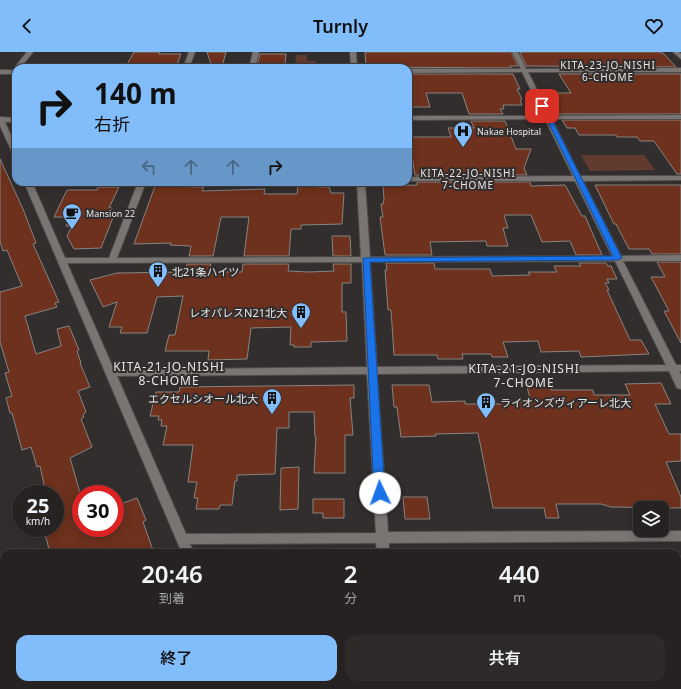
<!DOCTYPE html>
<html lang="ja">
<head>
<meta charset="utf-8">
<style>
  :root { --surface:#262222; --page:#2e2a2a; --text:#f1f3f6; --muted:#a4a4a5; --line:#423f40; --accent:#80bdfa }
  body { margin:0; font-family:"Noto Sans","Noto Sans JP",sans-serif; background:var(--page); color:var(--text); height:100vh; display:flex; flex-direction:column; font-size:15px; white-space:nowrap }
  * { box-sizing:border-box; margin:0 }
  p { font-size:13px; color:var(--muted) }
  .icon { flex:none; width:22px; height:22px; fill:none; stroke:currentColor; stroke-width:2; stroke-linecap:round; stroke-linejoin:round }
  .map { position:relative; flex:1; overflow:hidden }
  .panel { position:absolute; left:0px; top:497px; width:681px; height:140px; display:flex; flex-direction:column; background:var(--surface); border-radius:12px 12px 0 0; box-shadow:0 2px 10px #0003,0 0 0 1px var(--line) }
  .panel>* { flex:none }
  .hud { position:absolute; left:12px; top:12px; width:400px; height:122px; border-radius:12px; box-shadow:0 2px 10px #0003,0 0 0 1px var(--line); background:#80bdfa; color:#111; overflow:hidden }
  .fabs { position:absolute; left:633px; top:449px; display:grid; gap:8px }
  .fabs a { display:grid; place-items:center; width:36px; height:36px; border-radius:8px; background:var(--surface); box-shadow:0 2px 10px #0003,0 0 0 1px var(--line); font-size:20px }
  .speed { position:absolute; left:12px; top:433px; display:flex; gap:8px; font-size:20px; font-weight:700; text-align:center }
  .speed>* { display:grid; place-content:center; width:52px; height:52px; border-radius:50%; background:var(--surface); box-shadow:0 2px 10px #0003,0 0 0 1px var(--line); line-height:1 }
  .speed small { font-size:10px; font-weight:400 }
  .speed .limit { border:6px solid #d22; background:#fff; color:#111 }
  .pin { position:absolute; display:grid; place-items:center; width:34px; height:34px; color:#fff; margin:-17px; border-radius:8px; box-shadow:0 2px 6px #0006 }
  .me { position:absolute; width:44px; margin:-22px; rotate:357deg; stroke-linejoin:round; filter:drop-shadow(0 0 3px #0008) }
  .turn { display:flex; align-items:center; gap:14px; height:84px; padding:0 16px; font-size:18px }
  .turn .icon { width:52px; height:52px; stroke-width:2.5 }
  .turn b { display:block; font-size:28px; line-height:34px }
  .lanes { display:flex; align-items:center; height:38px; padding:0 16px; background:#0003; justify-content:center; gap:20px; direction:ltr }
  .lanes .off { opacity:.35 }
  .eta { display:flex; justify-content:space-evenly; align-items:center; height:68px; text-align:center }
  .eta b { font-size:24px; font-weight:600; line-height:28px }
  .button { display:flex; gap:8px; margin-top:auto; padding:8px 16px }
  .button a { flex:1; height:46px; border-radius:12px; background:var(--accent); color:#111; font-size:16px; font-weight:600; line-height:46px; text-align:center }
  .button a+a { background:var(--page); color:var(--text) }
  header { display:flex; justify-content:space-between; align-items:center; height:52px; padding:0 16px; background:var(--accent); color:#111; font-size:18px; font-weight:600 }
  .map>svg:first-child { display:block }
  .green { fill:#613b2f }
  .building { fill:#6d311d; stroke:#888482 }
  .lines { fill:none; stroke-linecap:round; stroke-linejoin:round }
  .minor-casing { stroke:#504d4c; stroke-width:2 }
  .minor { fill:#797573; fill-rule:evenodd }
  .route { fill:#1a73e8; stroke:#114b97 }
  .labels { text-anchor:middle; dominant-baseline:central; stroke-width:4; stroke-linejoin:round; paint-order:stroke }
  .far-poi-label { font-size:9px; fill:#e9e7e6; stroke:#322e2d; text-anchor:start }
  .far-neighbourhood-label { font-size:10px; letter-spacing:1px; fill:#e9e7e6; stroke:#322e2d }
  .poi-label { font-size:11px; fill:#e9e7e6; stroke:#322e2d; text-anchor:start }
  .neighbourhood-label { font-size:12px; letter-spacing:1px; fill:#e9e7e6; stroke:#322e2d }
</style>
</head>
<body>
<header><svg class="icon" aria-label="back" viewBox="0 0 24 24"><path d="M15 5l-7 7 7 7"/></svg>Turnly<svg class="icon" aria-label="heart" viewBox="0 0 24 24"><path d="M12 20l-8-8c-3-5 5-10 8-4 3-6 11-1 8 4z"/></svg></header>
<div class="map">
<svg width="681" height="637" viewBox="0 0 681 637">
  <rect width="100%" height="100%" fill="#322e2d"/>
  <!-- green -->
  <path class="green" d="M296,3H307V9H316V16L295,15Z
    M581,103H644L655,118L590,119Z"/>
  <!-- building -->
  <path class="building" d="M134,0H160L159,2H181L176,15L125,16Z
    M207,0H226L222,15H212Z
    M365,0H511L518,14H510L511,16L366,15Z
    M520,0H660L664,2L676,15L526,14Z
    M260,2H286L285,14H257Z
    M408,22H513L520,37H517L522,47L520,48L522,53H503L504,57H500L503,62H469L462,41H426L430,55H408Z
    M559,22H681V62H559L546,41H571Z
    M562,68H681V122H677L654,89H640L637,85H617L616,83H579L575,76H567Z
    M471,69H505L516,97H531L524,116L527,123H415L409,85H451L448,76H474Z
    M0,107L23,157L36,191L33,192L59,250L55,251L57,255L25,264L36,302L61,294L57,277L69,274L79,298L77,299L81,311H80L90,335L78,339L86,360L83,363L84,365L81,367L92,395L70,406L81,444V476H115V454L137,446L146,468L143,470L154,501H50L45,482L55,478V442H46L40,414L37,415L31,395L22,398L12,361H10L6,346L12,344L5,321L9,320L0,290V240L22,234L7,198L3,199L0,189Z
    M417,130H530L531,134L565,133L582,164H585L602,203H576L570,189L542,190L531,163H504L508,176H503L508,194H487L486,189L430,190L432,203H385L380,165H383L381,152H383L384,147L383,134L417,133Z
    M595,133H681V202H652L649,197H629L616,172H614Z
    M155,134L204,135L202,139L265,137L264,142H297L298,134L329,135L331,141H344L342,172L301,173V177H291L289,204H244L249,165H221L213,204H189L191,194L170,193L171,191L134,192Z
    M98,135H119L109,156H112L109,163H114L101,196L74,197L67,184L72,174H66L71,165H54L67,138H97Z
    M332,184H350L351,204H333Z
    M657,210H681V291L664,259H669L651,225H665Z
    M386,211H434L435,217H490L492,224L530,223L528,220H557L554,214H581L579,211H606L608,214H611L617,227H607L609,231H605L609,238H607L630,288H641L649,302L581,305L579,299L541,300L538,289L503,290L508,305H492L491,302H462L463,307H438L437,303H394L391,258H388L385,218H387Z
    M187,212H211L209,220H242L243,212H289L288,219L309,220L334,219L333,212H351V231H342V260H346L347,289L311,290V295H294V293H290L291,275L251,276L247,307L208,308L209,299H165L169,283H175L183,244L157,245L147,281H120L122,275H109L117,250L103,255L90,228L117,221L185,220Z
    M526,331H549L551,338H593L594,343H630L625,332L661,331L671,352H655L669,382H681V409L666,410L681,445V456L611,455L601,452H556L559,466H546L544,456H493L478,381L435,382L436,384L401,385L397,355H394L392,333H429L432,350L465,349V352H502L501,349L531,350Z
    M354,333V346H350L353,383H345V421H314L316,385H315L314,360H289V376H277L275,422L237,423V429H235L232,453H220L219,457H196L198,446H194L197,430H188L193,393H163L167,374H161L162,368H158L159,364H150L156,340H179L180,335Z
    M299,415L298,457L280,458L281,416Z
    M403,445H427L430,467H405Z
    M313,447H344V466H323V461H313Z"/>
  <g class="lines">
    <!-- minor casing -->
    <g class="minor-casing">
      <path id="minor" d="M27,0H33L20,16L15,17V15Z
        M189,0H195L189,16H183Z
        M253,0H259L255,16H249Z
        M350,0H356L357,16H351Z
        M512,0H518L526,17L681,16V20H528L550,64L681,63V67H552L580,124H681V128L583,129L621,204L681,203V209H623L676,313H681V319H679L681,323V337L677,336L669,319L377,322L388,480L681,479V489L389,491V501H377L376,491L190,492L194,501H182L24,130H32L65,206H109L138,130H146L117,206L361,205L357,130H365L370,205L612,204L575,129H408V125L573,124L545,67L408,68V64H544L522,20L408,21V17H521ZM615,209L666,313L377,315L370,210ZM362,210L367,315L114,318L67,211ZM367,322L376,481L186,482L117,324Z
        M673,0H679L681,2V7Z
        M0,18H16V22H0Z
        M0,65L16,66V70H5L16,95V104L13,102L0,74Z
        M239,633H254L255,637H240Z
        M384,633H398V637H384Z"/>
    </g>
    <!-- minor -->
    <use href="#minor" class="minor"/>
  </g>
  <!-- route -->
  <path class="route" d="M540,53L545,54L622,206L618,208L370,210L385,441L380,445L376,444L374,441L363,206L613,204Z"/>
  <!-- icons -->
  <defs>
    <g id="hospital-pin" transform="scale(1)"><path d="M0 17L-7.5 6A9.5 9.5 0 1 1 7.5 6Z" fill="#80bdfa" stroke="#322e2d"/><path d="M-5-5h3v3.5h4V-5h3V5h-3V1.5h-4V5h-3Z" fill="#111"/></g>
    <g id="cafe-pin" transform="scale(1)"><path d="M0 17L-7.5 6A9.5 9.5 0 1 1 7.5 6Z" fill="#80bdfa" stroke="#322e2d"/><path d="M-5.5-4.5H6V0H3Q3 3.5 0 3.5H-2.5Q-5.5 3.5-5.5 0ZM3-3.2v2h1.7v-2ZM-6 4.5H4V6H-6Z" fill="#111"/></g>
    <g id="building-pin" transform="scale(1)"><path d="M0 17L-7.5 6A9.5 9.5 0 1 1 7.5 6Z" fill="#80bdfa" stroke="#322e2d"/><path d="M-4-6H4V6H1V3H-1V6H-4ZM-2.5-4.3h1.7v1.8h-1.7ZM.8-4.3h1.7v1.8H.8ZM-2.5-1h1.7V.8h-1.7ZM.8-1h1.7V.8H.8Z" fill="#111"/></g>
  </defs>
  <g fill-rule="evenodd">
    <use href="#hospital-pin" x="463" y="79"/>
    <use href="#cafe-pin" x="72" y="161"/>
    <use href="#building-pin" x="158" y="219"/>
    <use href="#building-pin" x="301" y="260"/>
    <use href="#building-pin" x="272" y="346"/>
    <use href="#building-pin" x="486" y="350"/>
  </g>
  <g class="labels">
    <!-- far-poi labels -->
    <g class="far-poi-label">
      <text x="477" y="79">Nakae Hospital</text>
      <text x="86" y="161">Mansion 22</text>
    </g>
    <!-- far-neighbourhood labels -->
    <g class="far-neighbourhood-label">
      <text x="608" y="13">KITA-23-JO-NISHI<tspan x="608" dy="12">6-CHOME</tspan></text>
      <text x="468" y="121">KITA-22-JO-NISHI<tspan x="468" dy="12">7-CHOME</tspan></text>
    </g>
    <!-- poi labels -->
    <g class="poi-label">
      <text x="172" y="219">北21条ハイツ</text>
      <text x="287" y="260" text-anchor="end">レオパレスN21北大</text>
      <text x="258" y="346" text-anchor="end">エクセルシオール北大</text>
      <text x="500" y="350">ライオンズヴィアーレ北大</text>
    </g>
    <!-- neighbourhood labels -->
    <g class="neighbourhood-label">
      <text x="169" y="314">KITA-21-JO-NISHI<tspan x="169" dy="14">8-CHOME</tspan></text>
      <text x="524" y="316">KITA-21-JO-NISHI<tspan x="524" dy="14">7-CHOME</tspan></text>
    </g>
  </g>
</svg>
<div class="fabs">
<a><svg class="icon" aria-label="layers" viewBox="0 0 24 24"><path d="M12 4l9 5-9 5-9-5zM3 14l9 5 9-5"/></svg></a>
</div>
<div class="speed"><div>25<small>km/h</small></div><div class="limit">30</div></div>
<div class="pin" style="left:542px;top:54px;background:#d93025"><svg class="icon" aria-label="arrive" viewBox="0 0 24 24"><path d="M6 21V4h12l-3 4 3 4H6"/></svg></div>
<svg class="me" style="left:380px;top:441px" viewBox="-20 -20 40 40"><circle r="19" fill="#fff"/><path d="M0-13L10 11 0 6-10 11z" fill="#1a73e8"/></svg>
<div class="hud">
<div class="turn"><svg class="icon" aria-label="right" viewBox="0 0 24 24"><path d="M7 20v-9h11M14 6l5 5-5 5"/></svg><div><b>140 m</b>右折</div></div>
<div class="lanes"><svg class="icon off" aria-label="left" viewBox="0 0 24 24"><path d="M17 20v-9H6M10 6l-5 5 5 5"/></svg><svg class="icon off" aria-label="ahead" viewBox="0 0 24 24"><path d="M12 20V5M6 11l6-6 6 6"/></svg><svg class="icon off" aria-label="ahead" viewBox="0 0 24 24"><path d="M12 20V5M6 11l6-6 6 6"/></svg><svg class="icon" aria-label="right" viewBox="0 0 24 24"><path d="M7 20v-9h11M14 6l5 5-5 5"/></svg></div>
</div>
<section class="panel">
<div class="eta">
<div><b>20:46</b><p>到着</p></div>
<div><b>2</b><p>分</p></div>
<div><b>440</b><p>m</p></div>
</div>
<div class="button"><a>終了</a><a>共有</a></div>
</section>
</div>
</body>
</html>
